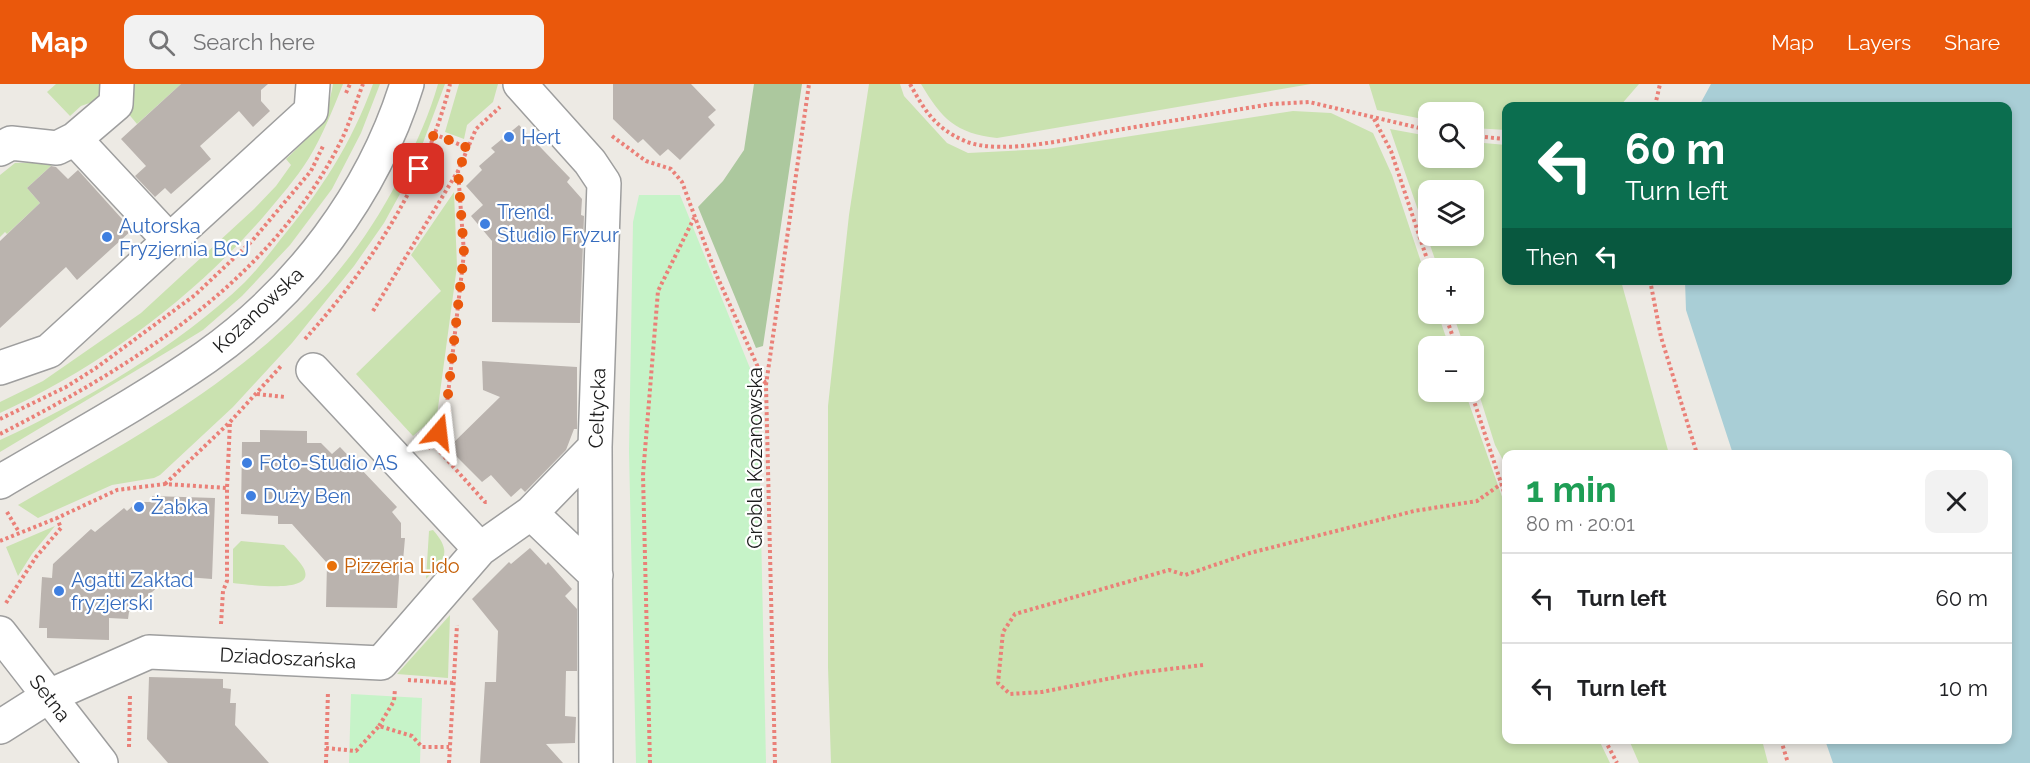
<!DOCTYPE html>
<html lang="en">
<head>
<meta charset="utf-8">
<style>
  :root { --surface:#fff; --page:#f2f2f2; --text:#202124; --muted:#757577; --line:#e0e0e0; --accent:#ea580c }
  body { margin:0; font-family:Raleway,sans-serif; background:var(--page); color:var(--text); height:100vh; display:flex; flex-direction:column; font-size:22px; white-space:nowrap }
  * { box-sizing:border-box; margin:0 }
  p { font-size:20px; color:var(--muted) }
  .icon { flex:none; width:33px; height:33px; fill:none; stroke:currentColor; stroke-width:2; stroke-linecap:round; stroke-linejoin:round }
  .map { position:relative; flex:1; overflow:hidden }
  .panel { position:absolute; left:1502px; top:366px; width:510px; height:294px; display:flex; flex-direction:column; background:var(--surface); border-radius:12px; box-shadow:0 3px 9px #0003 }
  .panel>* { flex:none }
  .hud { position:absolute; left:1502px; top:18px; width:510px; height:183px; border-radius:12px; box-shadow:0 3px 9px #0003; background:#0b6e4f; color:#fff; overflow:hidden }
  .tools { position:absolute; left:1418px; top:18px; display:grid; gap:12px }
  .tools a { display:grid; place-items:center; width:66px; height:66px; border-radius:12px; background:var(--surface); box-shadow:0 3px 9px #0003; font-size:30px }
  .pin { position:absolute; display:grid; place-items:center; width:51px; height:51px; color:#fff; margin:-26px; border-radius:12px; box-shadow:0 3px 9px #0006 }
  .me { position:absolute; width:66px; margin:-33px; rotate:17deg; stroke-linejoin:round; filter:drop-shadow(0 0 4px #0008) }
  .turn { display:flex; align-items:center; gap:21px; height:126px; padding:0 24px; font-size:27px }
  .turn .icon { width:78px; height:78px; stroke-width:2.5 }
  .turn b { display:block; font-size:42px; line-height:51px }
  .then { display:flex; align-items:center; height:57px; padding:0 24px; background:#0003; gap:12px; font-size:22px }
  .round { display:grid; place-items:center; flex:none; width:63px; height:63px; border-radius:12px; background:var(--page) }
  .headline { display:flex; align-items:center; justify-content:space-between; height:102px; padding:0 24px }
  h1 { font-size:36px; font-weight:700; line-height:45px; color:#1e9e55 }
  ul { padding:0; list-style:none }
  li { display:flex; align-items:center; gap:18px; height:90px; padding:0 24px; border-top:2px solid var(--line) }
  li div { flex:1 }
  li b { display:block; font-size:22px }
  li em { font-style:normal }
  header { display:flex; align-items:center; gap:36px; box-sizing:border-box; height:84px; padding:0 30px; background:var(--accent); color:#fff }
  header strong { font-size:28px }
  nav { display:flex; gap:33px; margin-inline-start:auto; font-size:21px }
  .search { width:420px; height:54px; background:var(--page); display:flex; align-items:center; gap:15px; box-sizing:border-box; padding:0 21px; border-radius:12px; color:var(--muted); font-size:22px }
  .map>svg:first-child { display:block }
  .grass { fill:#cae2b0; fill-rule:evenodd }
  .forest { fill:#acc89e }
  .park { fill:#c6f3c8 }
  .water { fill:#a9ced6 }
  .building { fill:#bab3ae }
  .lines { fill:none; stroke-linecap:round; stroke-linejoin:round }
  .minor-casing { stroke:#9e9e9e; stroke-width:36 }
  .path { stroke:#ea8078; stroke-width:4; stroke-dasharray:3 3; stroke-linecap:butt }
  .minor { stroke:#fff; stroke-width:33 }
  .route { stroke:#ea580c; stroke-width:10; stroke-dasharray:0 18 }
  .shop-dot { fill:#3f7fe0; stroke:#fff; stroke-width:2 }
  .food-dot { fill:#e8710a; stroke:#fff; stroke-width:2 }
  .labels { text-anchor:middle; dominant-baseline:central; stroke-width:4.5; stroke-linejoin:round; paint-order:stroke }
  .shop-label { font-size:20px; fill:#366cbe; stroke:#fff; text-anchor:start }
  .street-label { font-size:20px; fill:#1d1d1d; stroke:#fff }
  .food-label { font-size:20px; fill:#c56008; stroke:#fff; text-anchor:start }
</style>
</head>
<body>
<header>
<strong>Map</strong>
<div class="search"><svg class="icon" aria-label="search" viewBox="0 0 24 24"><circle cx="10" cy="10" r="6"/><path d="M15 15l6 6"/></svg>Search here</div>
<nav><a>Map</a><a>Layers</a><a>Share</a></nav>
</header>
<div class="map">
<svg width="2030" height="679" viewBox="0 0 2030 679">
  <rect width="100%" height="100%" fill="#edeae4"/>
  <!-- grass -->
  <path class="grass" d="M56,0H100L98,16L81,22L70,32L47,8Z
    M128,0H181L137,40L127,28Z
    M333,0H343C333,25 323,51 309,74C296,95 279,114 264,132C192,215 100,283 0,329V318L43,297L141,229L254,125L276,102L291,81L286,75C310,53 328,34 333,0Z
    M373,0H380L361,49L332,105L290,161L242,212L203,246L172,265L0,368V356C83,318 179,262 245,198C258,185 269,170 280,156C320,108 352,59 373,0Z
    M438,0H445L412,88L384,139L354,182L292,259L233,323L160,391L154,394L112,401L38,434L18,421C173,332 323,253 404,84C417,57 430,29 438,0Z
    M459,0H498L493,18L467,41L464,55L445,48Z
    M869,0H900L904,12L947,59L968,69L1047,65L1293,27L1331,29L1373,49L1392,91L1428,199V230H1438L1449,262H1428V308H1465L1506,424V656H1599L1610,679H831L828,583V322L849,131Z
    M921,0H1311L997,54C955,49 942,35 921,0Z
    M1369,0H1639L1620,22H1506V46L1473,44V28H1428V36L1377,26Z
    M1390,45L1428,52V74H1473V58L1506,61V196L1621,197L1669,370H1506V382L1495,361L1473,291V262H1464L1453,230H1473V184H1438ZM1428,106H1473V152H1428Z
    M51,78L53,80L27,104L40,119L7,150L5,148L0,153V91L15,79Z
    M454,108L457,182L437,331L413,352L356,290L441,207L411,171Z
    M55,442L32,470L18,492L6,463Z
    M433,446C453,469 444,476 426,495L429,447Z
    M241,457L284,461C290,468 298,475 303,483C320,512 245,500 233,499V465Z
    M450,531L448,594L397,590Z
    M1629,656H1762L1768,679H1639Z"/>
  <!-- forest -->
  <path class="forest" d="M754,0H802L763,262L756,264L698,123L723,97L744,66Z"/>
  <!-- park -->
  <path class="park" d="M639,111H680L758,304L766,679H636L629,368L633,138Z
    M351,610L422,614L420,679H349Z"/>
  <!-- water -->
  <path class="water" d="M1711,0H2030V679H1833L1825,656H2007V370H1733L1686,226L1685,197L2007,196V22H1699Z"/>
  <!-- building -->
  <path class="building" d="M181,0H268L261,6V17L270,27L253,43L239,27L200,62L211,75L171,110L165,104L155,113L135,92L146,82L121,55Z
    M613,0H691L716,26L708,33L715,41L680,76L668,65L660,72L643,55L638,59L613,35Z
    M519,41L570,94L567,98L582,115L581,131L584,132L580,239L492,238V157L471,132L483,121L466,102L482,86L479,82L495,68L491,64Z
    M51,82L56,83L68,95L78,86L132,146L77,196L66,183L0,244V157L40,119L27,104Z
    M482,277L577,283V345H574L566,366L525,408L521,404L511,413L491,391L482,398L448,364L500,313L483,306Z
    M260,346L307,347V359H321L332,370L340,363L397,423L392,428L401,439V454H405L403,477H400L397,524L326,523L327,479L292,440H278V432L241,430L242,358H260Z
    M152,412L215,414L212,495L186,493L185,496L167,495L129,528L128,535L109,534V556L47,554V544H39L42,493L52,494L53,480L91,445L95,448L124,424L127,427L137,418H152Z
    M530,464L546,481L548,478L572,505L565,512L577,525V587H566L565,632L576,633L575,659L546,660L563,679H480L485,598H496L498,547L472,515L509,478L511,480Z
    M149,593L223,595V604L231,605L230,619H236L235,641L269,679H168L147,655Z"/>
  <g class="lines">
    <!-- minor casing -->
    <g class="minor-casing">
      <path id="minor" d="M520,0L590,78L604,99L595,363L596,679
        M75,55L116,20L117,0
        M0,65L11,59L57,64L75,55L170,157
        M0,284L49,267L311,27L313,0
        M313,286L480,465
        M0,398C69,357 140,319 206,273C299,207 373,110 407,0
        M531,429L596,491
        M0,549L101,679
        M0,643L49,612L149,568L381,579L480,465L531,429L595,363"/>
    </g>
    <!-- path -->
    <path class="path" d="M910,0C925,27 935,44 965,57C1002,73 1083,52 1123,45C1173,37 1222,28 1272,20L1309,18L1428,46
      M346,9L350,0
      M1655,22L1660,0
      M1374,35L1391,67L1430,184
      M434,50L468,64
      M612,52L646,77L671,85L682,98L716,190L766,301
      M1473,52L1506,55
      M1650,196L1661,253L1697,370
      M373,227L458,87L476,45L500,23
      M1445,230L1456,262
      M305,255C371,182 426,97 450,0
      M1471,308L1506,414
      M257,310L285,313
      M0,335L66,303L96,284L195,211L252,157L311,87L324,60
      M0,350C135,281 272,196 342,55C350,38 356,18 363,0
      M432,359L485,418H489
      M428,365L445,337L464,169L458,87
      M165,400L230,338L282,281
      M7,428L19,448
      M0,457L57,434L117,406L165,400L227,404
      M6,519L36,473L61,444L57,434
      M221,540L223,507L227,497V404L230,338
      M1203,581L1137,589L1042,608L1010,610L998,599L1003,548L1015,530L1169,486L1185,491L1250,469L1414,427L1477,417L1501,400
      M408,596L453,599
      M379,642L394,617L395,605
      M1605,656L1617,679
      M1781,656L1788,679
      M129,663L130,610
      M326,664L356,667L379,642L412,652L422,663H449
      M326,679L328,607
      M449,679L457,541
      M650,679L643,391L658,207L694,134
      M775,679L766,301L809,0"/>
    <!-- minor -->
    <use href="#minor" class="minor"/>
  </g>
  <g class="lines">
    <!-- route -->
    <path class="route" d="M419,85L434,50L468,64L458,87L464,169L445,337L439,348"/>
  </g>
  <!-- markers -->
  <g class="shop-dot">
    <circle cx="509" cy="53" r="6"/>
    <circle cx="485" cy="140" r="6"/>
    <circle cx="107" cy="153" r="6"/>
    <circle cx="247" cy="379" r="6"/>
    <circle cx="251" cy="412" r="6"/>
    <circle cx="139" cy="423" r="6"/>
    <circle cx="59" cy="507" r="6"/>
  </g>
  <circle class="food-dot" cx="332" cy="482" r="6"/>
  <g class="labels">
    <!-- shop labels -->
    <g class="shop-label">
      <text x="521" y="53">Hert</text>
      <text x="497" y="128">Trend.<tspan x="497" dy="23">Studio Fryzur</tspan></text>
      <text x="119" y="142">Autorska<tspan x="119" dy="23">Fryzjernia BCJ</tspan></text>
      <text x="259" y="379">Foto-Studio AS</text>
      <text x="263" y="412">Duży Ben</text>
      <text x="151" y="423">Żabka</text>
      <text x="71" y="496">Agatti Zakład<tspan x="71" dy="23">fryzjerski</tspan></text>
    </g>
    <!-- street labels -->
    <g class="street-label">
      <text transform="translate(258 226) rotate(-43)">Kozanowska</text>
      <text transform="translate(597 324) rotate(-88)">Celtycka</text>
      <text transform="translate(755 374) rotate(-90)">Grobla Kozanowska</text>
      <text transform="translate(288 574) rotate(3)">Dziadoszańska</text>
      <text transform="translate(50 614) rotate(52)">Setna</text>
    </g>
    <!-- food labels -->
    <g class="food-label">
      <text x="344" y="482">Pizzeria Lido</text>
    </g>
  </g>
</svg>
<div class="tools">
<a><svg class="icon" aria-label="search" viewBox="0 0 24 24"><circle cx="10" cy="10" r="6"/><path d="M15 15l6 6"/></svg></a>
<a><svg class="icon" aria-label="layers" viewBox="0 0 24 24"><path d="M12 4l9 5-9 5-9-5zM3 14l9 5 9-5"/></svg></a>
<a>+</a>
<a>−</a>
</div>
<div class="pin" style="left:419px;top:85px;background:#d93025"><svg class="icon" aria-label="arrive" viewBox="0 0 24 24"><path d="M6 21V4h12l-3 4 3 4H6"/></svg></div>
<svg class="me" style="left:439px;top:348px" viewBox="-20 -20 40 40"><path d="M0-17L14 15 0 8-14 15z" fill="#ea580c" stroke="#fff" stroke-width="4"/></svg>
<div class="hud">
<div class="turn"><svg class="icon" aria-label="left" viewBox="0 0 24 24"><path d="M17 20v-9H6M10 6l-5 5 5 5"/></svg><div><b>60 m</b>Turn left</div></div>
<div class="then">Then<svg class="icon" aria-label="left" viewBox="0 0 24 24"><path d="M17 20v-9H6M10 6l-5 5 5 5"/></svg></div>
</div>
<section class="panel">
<div class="headline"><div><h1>1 min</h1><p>80 m · 20:01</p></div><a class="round"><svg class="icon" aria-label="close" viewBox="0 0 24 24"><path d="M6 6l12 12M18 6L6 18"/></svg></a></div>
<ul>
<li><svg class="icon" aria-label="left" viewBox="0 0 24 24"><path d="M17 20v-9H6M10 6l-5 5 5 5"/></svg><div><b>Turn left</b></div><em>60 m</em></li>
<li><svg class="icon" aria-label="left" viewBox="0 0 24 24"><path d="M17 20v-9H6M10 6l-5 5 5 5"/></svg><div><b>Turn left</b></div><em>10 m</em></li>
</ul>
</section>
</div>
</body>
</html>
